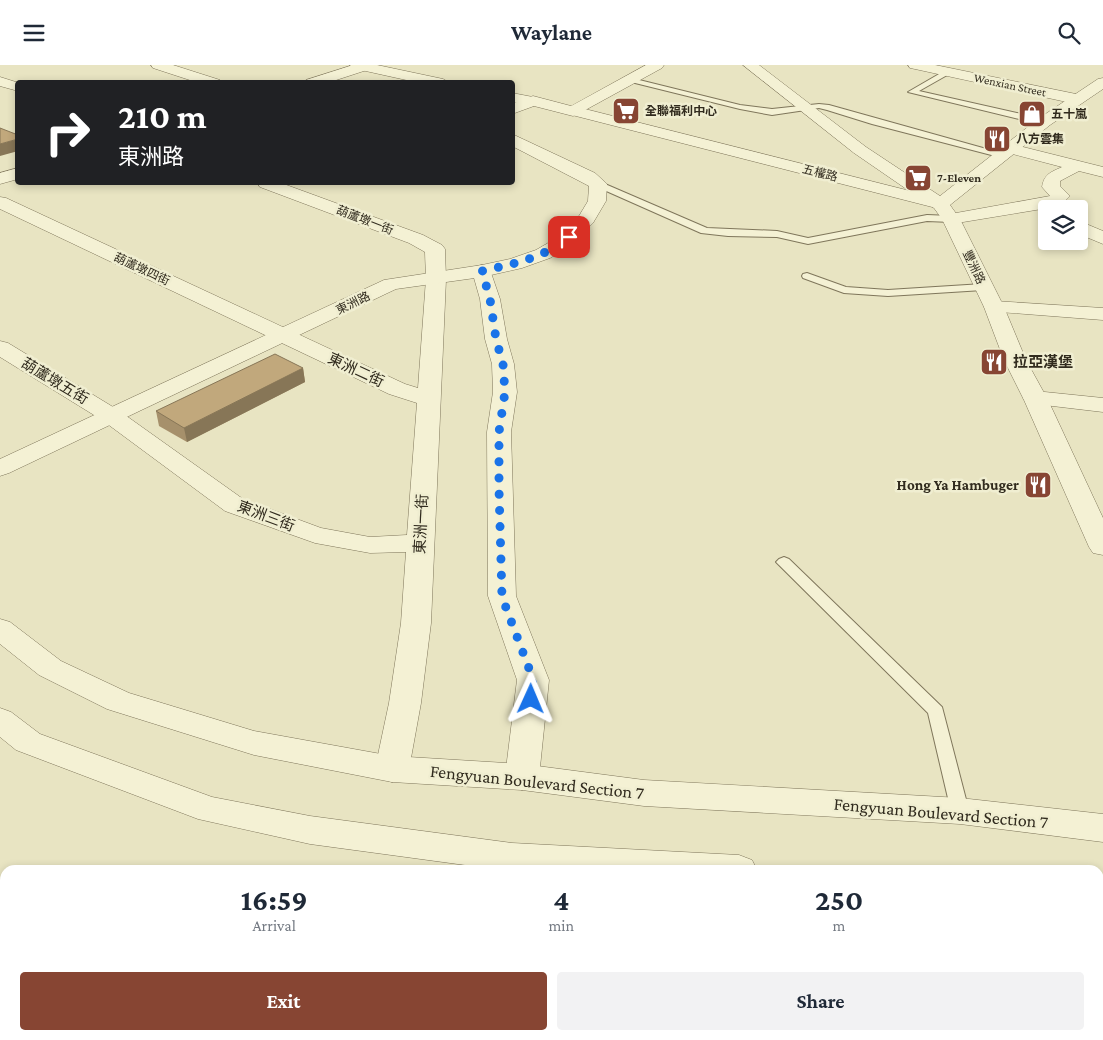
<!DOCTYPE html>
<html lang="en">
<head>
<meta charset="utf-8">
<style>
  :root { --surface:#fff; --page:#f2f2f3; --text:#1f2937; --muted:#747a83; --accent:#874533 }
  body { margin:0; font-family:"Crimson Pro","Noto Sans TC",serif; background:var(--page); color:var(--text); height:100vh; display:flex; flex-direction:column; font-size:19px; white-space:nowrap }
  * { box-sizing:border-box; margin:0 }
  p { font-size:16px; color:var(--muted) }
  .icon { flex:none; width:28px; height:28px; fill:none; stroke:currentColor; stroke-width:2; stroke-linecap:round; stroke-linejoin:round }
  .map { position:relative; flex:1; overflow:hidden }
  .side { position:absolute; left:0px; top:800px; width:1104px; height:175px; display:flex; flex-direction:column; background:var(--surface); border-radius:15px 15px 0 0; box-shadow:0 2px 8px #0003 }
  .side>* { flex:none }
  .hud { position:absolute; left:15px; top:15px; width:500px; height:105px; border-radius:5px; box-shadow:0 2px 8px #0003; background:#202124; color:#fff; overflow:hidden }
  .tools { position:absolute; left:1038px; top:135px; display:grid; gap:10px }
  .tools a { display:grid; place-items:center; width:50px; height:50px; border-radius:5px; background:var(--surface); box-shadow:0 2px 8px #0003; font-size:25px }
  .pin { position:absolute; display:grid; place-items:center; width:42px; height:42px; color:#fff; margin:-21px; border-radius:10px; box-shadow:0 2px 8px #0006 }
  .me { position:absolute; width:55px; margin:-28px; rotate:1deg; stroke-linejoin:round; filter:drop-shadow(0 0 4px #0008) }
  .turn { display:flex; align-items:center; gap:18px; height:105px; padding:0 20px; font-size:22px }
  .turn .icon { width:65px; height:65px; stroke-width:2.5 }
  .turn b { display:block; font-size:35px; line-height:42px }
  .eta { display:flex; justify-content:space-evenly; align-items:center; height:85px; text-align:center }
  .eta b { font-size:30px; font-weight:700; line-height:35px }
  .button { display:flex; gap:10px; margin-top:auto; padding:10px 20px }
  .button a { flex:1; height:58px; border-radius:5px; background:var(--accent); color:#fff; font-size:20px; font-weight:700; line-height:58px; text-align:center }
  .button a+a { background:var(--page); color:var(--text) }
  header { display:flex; justify-content:space-between; align-items:center; height:65px; padding:0 20px; background:var(--surface); font-size:22px; font-weight:700 }
  .map>svg:first-child { display:block }
  .lines { fill:none; stroke-linecap:round; stroke-linejoin:round }
  .service-casing { stroke:#7f765b; stroke-width:2 }
  .minor-casing { stroke:#7f765b; stroke-width:1 }
  .tertiary-casing { stroke:#7f765b; stroke-width:1 }
  .service { fill:#f4f1d4; fill-rule:evenodd }
  .minor { fill:#f4f1d4; fill-rule:evenodd }
  .tertiary { fill:#f4f1d4; fill-rule:evenodd }
  .wall { fill:#a6906b }
  .shaded-wall { fill:#877657 }
  .building { fill:#c1a87c; stroke:#877657 }
  .route { stroke:#1a73e8; stroke-width:9; stroke-dasharray:0 16.2 }
  .labels { text-anchor:middle; dominant-baseline:central; stroke-width:5; stroke-linejoin:round; paint-order:stroke }
  .far-street-label { font-size:12px; fill:#312b1e; stroke:#f0eed1 }
  .far-poi-label { font-size:12px; font-weight:bold; fill:#312b1e; stroke:#f0eed1; text-anchor:start }
  .poi-label { font-size:15px; font-weight:bold; fill:#312b1e; stroke:#f0eed1; text-anchor:start }
  .street-label { font-size:15px; fill:#312b1e; stroke:#f0eed1 }
  .near-street-label { font-size:18px; fill:#312b1e; stroke:#f0eed1 }
</style>
</head>
<body>
<header><svg class="icon" aria-label="menu" viewBox="0 0 24 24"><path d="M4 6h16M4 12h16M4 18h16"/></svg>Waylane<svg class="icon" aria-label="search" viewBox="0 0 24 24"><circle cx="10" cy="10" r="6"/><path d="M15 15l6 6"/></svg></header>
<div class="map">
<svg width="1103" height="975" viewBox="0 0 1103 975">
  <rect width="100%" height="100%" fill="#e8e4c2"/>
  <g class="lines">
    <!-- service casing -->
    <g class="service-casing">
      <path id="service" d="M946,5H949V9L919,26L1044,54L1048,57L1044,60L908,27Z
        M627,12L740,40L772,44L819,39L829,40L1008,90L1003,93L872,59L827,45L819,43L772,50L740,44L627,16Z
        M598,116L707,163L777,166L808,173L927,150L951,151L956,154L951,157L927,156L808,179L777,172L728,171L701,168L595,121V117Z
        M807,208L846,222L888,225L983,219L989,222L983,225L888,231L844,228L803,213L802,211L803,209Z
        M784,492L789,494L942,642L969,746L967,751L960,753L953,751L951,746L928,648L779,500L776,497L779,494Z"/>
    </g>
    <!-- minor casing -->
    <g class="minor-casing">
      <path id="minor" d="M151,0H173L220,15L222,18H199L153,3Z
        M350,0H377L443,14L450,18H420L352,3Z
        M908,0H935L1076,29L1081,31L1084,34L1081,37L1076,39L915,4L910,3Z
        M0,12L19,18L18,26L0,21Z
        M512,28L538,33L541,36L538,39L533,41L512,37Z
        M573,41L946,135L949,139L946,143L940,144L568,49L565,46L568,43Z
        M1011,79L1103,102V112L1079,106L1060,116V121L1070,131L1060,141L951,159L945,158L942,154L945,150L1050,131L1042,122C1044,109 1051,107 1062,102L1005,87L1003,84L1005,81Z
        M257,118H281L423,170L442,180L445,184L446,214L431,558L421,638L409,704L404,713L392,717L380,713L375,704L389,638L401,558L406,487L370,488L315,478L225,446L102,355L0,292V276L8,278L118,345L243,434L321,463L370,472L407,470L417,338L389,329L0,144V132L6,133L405,319L418,323L426,214L425,187L409,178L260,122Z
        M1079,156L1103,166V179L1079,169Z
        M482,200L489,202L500,234L507,274L514,299L517,327L511,367L516,531L549,615L539,712L534,721L522,725L510,721L505,712L517,615L488,531L487,367L493,327L492,299L485,274L480,234L472,206L475,202Z
        M994,236L1103,243V255L987,246L984,242L987,238Z
        M1035,326L1103,333V347L1027,338L1023,333L1027,328Z"/>
    </g>
    <!-- tertiary casing -->
    <g class="tertiary-casing">
      <path id="tertiary" d="M353,0H375L373,3L327,18H304L306,15Z
        M646,0H664L662,3L578,49L573,51L534,41L512,49V39L533,31L571,41Z
        M743,0H759L866,82L940,131L1038,54L1098,14L1103,13V24L1050,60L950,140L960,154L1004,242L1026,295L1048,335L1103,453V490L1093,488L1089,482L1024,335L1004,295L984,242L942,154L934,143L854,88Z
        M512,69L595,108L607,119L606,136L593,158L569,182L550,193L522,203L482,212L396,224L9,408L0,411V394L384,215L482,200L510,194L536,185L555,174L579,151L588,136L589,121L512,81Z
        M18,103V114L0,119V108Z
        M0,554L10,557L61,596L129,628L254,666L392,691L522,699L644,715L960,733L1103,749V777L960,759L644,741L522,725L392,717L254,690L107,644L39,610L0,579Z
        M0,643L11,647L40,669L212,732L310,751L512,778L739,790L752,795L757,805H502L310,779L198,754L16,685L0,672Z
        M1099,816L1103,817V847L1099,846Z"/>
    </g>
    <!-- service -->
    <use href="#service" class="service"/>
    <!-- minor -->
    <use href="#minor" class="minor"/>
    <!-- tertiary -->
    <use href="#tertiary" class="tertiary"/>
  </g>
  <!-- wall -->
  <path class="wall" d="M303,303L305,317L187,377L159,361L156,346Z"/>
  <!-- shaded-wall -->
  <path class="shaded-wall" d="M18,74V86L0,91V79Z
    M303,303L305,317L187,377L184,363Z"/>
  <!-- building -->
  <path class="building" d="M0,63L18,70V74L0,79Z
    M275,289L303,303L184,363L156,346Z"/>
  <g class="lines">
    <!-- route -->
    <path class="route" d="M531,634L533,614L502,532L499,424V367L505,327L503,299L496,274L490,234L482,206C513,199 544,193 569,172"/>
  </g>
  <!-- icons -->
  <defs>
    <g id="supermarket-square" transform="scale(1.4375)"><rect x="-9" y="-9" width="18" height="18" rx="4" fill="#874533" stroke="#f0eed1"/><path d="M-6-5.5h2.5l.6 2H6L4.5 2H-2.5L-4.4-4H-6ZM-1.5 3.2a1.3 1.3 0 1 0 .1 0ZM3 3.2a1.3 1.3 0 1 0 .1 0Z" fill="#fff"/></g>
    <g id="shop-square" transform="scale(1.4375)"><rect x="-9" y="-9" width="18" height="18" rx="4" fill="#874533" stroke="#f0eed1"/><path d="M-5-2.5h2.3a2.7 3.5 0 0 1 5.4 0H5L5.5 6h-11ZM-1.5-2.5h3a1.5 2.3 0 0 0-3 0Z" fill="#fff"/></g>
    <g id="restaurant-square" transform="scale(1.4375)"><rect x="-9" y="-9" width="18" height="18" rx="4" fill="#874533" stroke="#f0eed1"/><path d="M-5-6h1v4h1v-4h1v4h1v-4h1v5L-1.5 .5V6h-2V.5L-5-1ZM5-6V6H3V1.5H1.5Q1.5-4 5-6Z" fill="#fff"/></g>
  </defs>
  <g fill-rule="evenodd">
    <use href="#supermarket-square" x="626" y="46"/>
    <use href="#shop-square" x="1032" y="49"/>
    <use href="#restaurant-square" x="997" y="74"/>
    <use href="#supermarket-square" x="918" y="113"/>
    <use href="#restaurant-square" x="994" y="297"/>
    <use href="#restaurant-square" x="1038" y="420"/>
  </g>
  <g class="labels">
    <!-- far-street labels -->
    <g class="far-street-label">
      <text transform="translate(1010 20) rotate(12)">Wenxian Street</text>
      <text transform="translate(820 108) rotate(14)">五權路</text>
      <text transform="translate(365 155) rotate(21)">葫蘆墩一街</text>
      <text transform="translate(974 202) rotate(65)">豐洲路</text>
      <text transform="translate(142 204) rotate(25)">葫蘆墩四街</text>
      <text transform="translate(353 238) rotate(-26)">東洲路</text>
    </g>
    <!-- far-poi labels -->
    <g class="far-poi-label">
      <text x="645" y="46">全聯福利中心</text>
      <text x="1051" y="49">五十嵐</text>
      <text x="1016" y="74">八方雲集</text>
      <text x="937" y="113">7-Eleven</text>
    </g>
    <!-- poi labels -->
    <g class="poi-label">
      <text x="1013" y="297">拉亞漢堡</text>
      <text x="1019" y="420" text-anchor="end">Hong Ya Hambuger</text>
    </g>
    <!-- street labels -->
    <g class="street-label">
      <text transform="translate(356 305) rotate(25)">東洲二街</text>
      <text transform="translate(55 316) rotate(31)">葫蘆墩五街</text>
      <text transform="translate(266 451) rotate(21)">東洲三街</text>
      <text transform="translate(421 459) rotate(-87)">東洲一街</text>
    </g>
    <!-- near-street labels -->
    <g class="near-street-label">
      <text transform="translate(537 717) rotate(6)">Fengyuan Boulevard Section 7</text>
      <text transform="translate(941 748) rotate(5)">Fengyuan Boulevard Section 7</text>
    </g>
  </g>
</svg>
<div class="tools">
<a><svg class="icon" aria-label="layers" viewBox="0 0 24 24"><path d="M12 4l9 5-9 5-9-5zM3 14l9 5 9-5"/></svg></a>
</div>
<div class="pin" style="left:569px;top:172px;background:#d93025"><svg class="icon" aria-label="arrive" viewBox="0 0 24 24"><path d="M6 21V4h12l-3 4 3 4H6"/></svg></div>
<svg class="me" style="left:531px;top:634px" viewBox="-20 -20 40 40"><path d="M0-17L14 15 0 8-14 15z" fill="#1a73e8" stroke="#fff" stroke-width="4"/></svg>
<div class="hud">
<div class="turn"><svg class="icon" aria-label="right" viewBox="0 0 24 24"><path d="M7 20v-9h11M14 6l5 5-5 5"/></svg><div><b>210 m</b>東洲路</div></div>
</div>
<section class="side">
<div class="eta">
<div><b>16:59</b><p>Arrival</p></div>
<div><b>4</b><p>min</p></div>
<div><b>250</b><p>m</p></div>
</div>
<div class="button"><a>Exit</a><a>Share</a></div>
</section>
</div>
</body>
</html>
